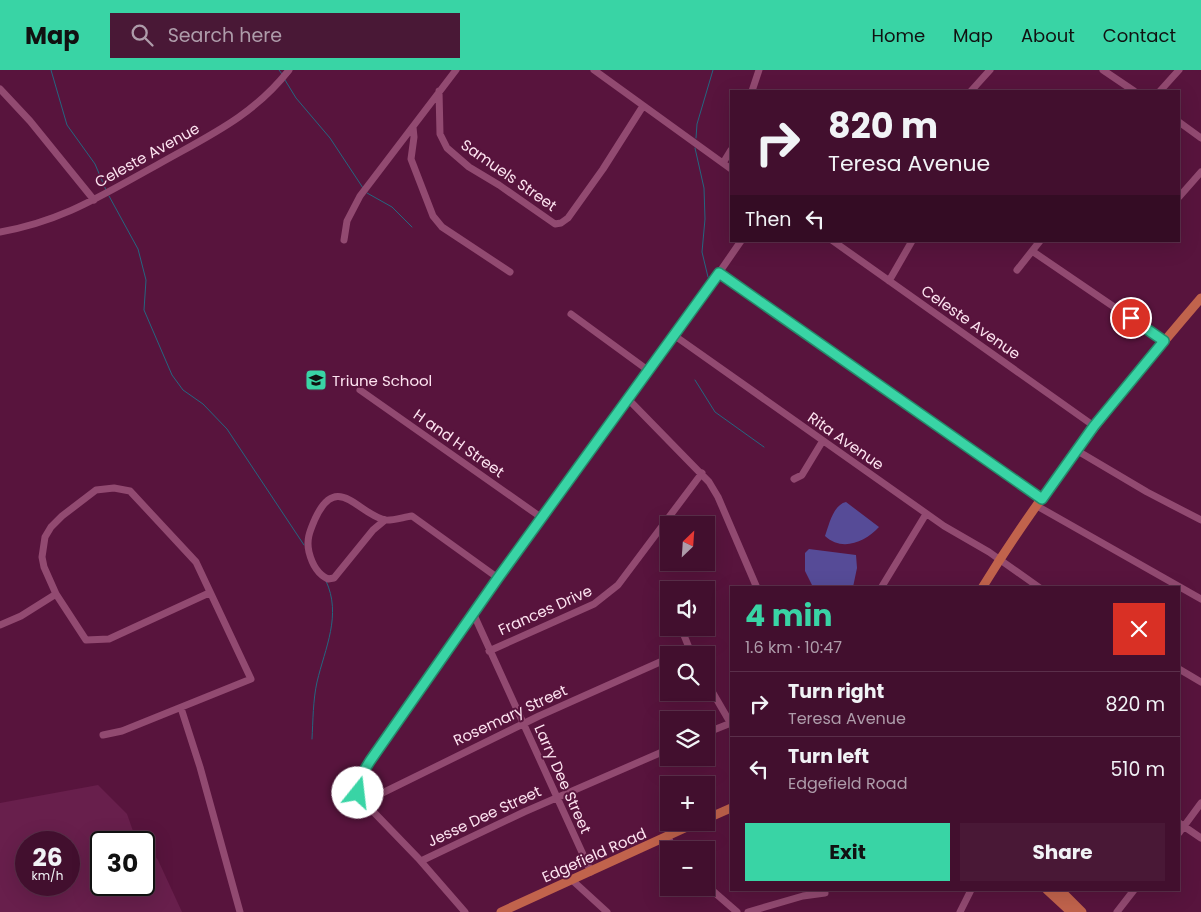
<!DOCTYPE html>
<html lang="en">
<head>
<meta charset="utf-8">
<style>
  :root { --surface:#420f2e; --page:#491836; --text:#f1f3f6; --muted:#ae9caa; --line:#5a2f4a; --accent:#39d4a5 }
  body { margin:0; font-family:Poppins,sans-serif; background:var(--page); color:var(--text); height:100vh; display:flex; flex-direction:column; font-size:19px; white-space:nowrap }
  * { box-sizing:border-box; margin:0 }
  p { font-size:16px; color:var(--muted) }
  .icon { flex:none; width:28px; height:28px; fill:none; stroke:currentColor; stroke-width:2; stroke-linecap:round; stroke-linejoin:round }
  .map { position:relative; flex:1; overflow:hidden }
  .panel { position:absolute; left:730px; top:516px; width:450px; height:305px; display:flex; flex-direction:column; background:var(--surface); border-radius:0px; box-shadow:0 5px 20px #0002,0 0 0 1px var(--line) }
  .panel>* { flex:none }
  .top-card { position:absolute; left:730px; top:20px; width:450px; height:152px; border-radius:0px; box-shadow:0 5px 20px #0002,0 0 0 1px var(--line); background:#420f2e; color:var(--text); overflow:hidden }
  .needle { width:32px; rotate:25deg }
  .fabs { position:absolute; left:660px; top:446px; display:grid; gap:10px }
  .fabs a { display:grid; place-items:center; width:55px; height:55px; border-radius:0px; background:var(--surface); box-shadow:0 5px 20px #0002,0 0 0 1px var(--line); font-size:25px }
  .speed { position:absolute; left:15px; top:761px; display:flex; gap:10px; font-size:25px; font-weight:700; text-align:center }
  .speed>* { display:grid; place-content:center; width:65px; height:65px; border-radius:50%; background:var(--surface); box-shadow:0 5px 20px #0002,0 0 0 1px var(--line); line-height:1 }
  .speed small { font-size:12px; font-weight:400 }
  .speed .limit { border:2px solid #111; border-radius:8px; background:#fff; color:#111 }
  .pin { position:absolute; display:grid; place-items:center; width:42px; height:42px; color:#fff; margin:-21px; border:2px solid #fff; border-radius:50%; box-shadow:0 1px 5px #0007 }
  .me { position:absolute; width:55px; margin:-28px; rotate:16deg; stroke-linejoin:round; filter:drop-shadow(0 0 4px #0008) }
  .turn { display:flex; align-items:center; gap:18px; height:105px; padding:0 15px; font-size:22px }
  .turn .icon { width:65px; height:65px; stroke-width:2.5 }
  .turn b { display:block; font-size:35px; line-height:42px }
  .then { display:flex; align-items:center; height:48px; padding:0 15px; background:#0003; gap:10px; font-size:19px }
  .round { display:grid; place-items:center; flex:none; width:52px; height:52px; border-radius:0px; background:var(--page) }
  .summary { display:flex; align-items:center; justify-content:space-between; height:85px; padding:0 15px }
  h1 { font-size:30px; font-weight:700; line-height:38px; color:var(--accent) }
  .action { display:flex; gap:10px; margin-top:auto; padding:10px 15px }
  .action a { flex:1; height:58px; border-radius:0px; background:var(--accent); color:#111; font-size:20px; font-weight:700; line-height:58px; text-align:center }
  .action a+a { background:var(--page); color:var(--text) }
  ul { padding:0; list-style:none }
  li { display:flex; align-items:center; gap:15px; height:65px; padding:0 15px; border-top:1px solid var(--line) }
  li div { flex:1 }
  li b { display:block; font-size:19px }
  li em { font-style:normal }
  header { display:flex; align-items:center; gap:30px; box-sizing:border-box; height:70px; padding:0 25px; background:var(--accent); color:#111 }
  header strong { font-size:24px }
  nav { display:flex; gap:28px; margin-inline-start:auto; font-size:18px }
  .search { width:350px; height:45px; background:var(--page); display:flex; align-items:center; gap:12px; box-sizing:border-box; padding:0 18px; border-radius:0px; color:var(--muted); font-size:19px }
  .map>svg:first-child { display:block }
  .built { fill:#681f4c; fill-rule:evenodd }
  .green { fill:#564b97 }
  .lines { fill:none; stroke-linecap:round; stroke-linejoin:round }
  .stream { stroke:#256680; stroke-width:1 }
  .minor { stroke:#924a71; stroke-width:7 }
  .major { stroke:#c1634c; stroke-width:9 }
  .route-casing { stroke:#258a6b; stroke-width:12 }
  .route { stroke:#39d4a5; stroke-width:9 }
  .labels { text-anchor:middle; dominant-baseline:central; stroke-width:4; stroke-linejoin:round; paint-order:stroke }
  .street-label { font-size:15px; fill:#fde3f0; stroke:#58143d }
  .poi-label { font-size:15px; fill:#fde3f0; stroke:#58143d; text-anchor:start }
</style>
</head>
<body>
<header>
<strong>Map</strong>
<div class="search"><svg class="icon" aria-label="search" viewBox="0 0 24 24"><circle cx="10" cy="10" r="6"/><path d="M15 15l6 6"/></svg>Search here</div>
<nav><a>Home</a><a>Map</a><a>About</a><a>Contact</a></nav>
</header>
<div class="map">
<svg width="1201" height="842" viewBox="0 0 1201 842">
  <rect width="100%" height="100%" fill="#58143d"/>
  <!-- built -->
  <path class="built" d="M98,715L127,744L133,761L143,772H101V815H144V773L158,790L182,842H0V733ZM69,772V815H26V772Z"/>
  <!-- green -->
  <path class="green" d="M846,432L879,457C865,472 842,482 825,466C829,455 833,435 846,432Z
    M809,479L856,485L857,498L853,517H813L805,501V483Z"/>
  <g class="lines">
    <!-- stream -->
    <path class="stream" d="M51,0L67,55L95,94L106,120
      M279,0L282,4
      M285,10L296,28L330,68L363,118
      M696,68L697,54L713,0
      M695,78L704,118L705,149L702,182L708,207
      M367,123L392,137L412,157
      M109,126L138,179L146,210L144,240L172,305L183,320L203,334L227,359L304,475
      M695,310L715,342L764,377
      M312,669C313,651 313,630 317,612C325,578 342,545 326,511"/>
    <!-- minor -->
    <path class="minor" d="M594,0L731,99
      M1103,0L1134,21
      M0,19L30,51L94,130
      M439,21L440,64L447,78L469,97L499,115L555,154L561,153L568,148L603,99L643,36
      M752,21L759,0
      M971,21L990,0
      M1160,21L1179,0
      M1179,52L1201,68
      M413,57L414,67L411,89L433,146L442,157L510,202
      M723,93L731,80
      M1179,127L1201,102
      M0,162C63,151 102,125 157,95C208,66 252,47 289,0
      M344,170L347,151L360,126L456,0
      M833,171L1094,356
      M1032,181L1164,271
      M1017,200L1040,171
      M719,203L1042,429
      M889,211L912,171
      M571,244L649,301
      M675,266L944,456L989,482L1040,518
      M360,320L542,448
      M628,329L709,412L718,427L757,518
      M1076,380L1147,422L1201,450
      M794,409L802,405L822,372
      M1037,436L1201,529
      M385,450L373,460L334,508L328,509C317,504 312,494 309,482C306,469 310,461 315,449C337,401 358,444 385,450C392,451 404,447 412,446L498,508
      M881,518L926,444
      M666,524L669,530
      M474,545L591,802
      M0,555L21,546L56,524
      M681,558L692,585
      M489,581L594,534L618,515L702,403
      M675,585L689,579
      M1179,599L1201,612
      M706,611L731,654
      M181,638L200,697L240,842
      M706,663L731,653
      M103,665L122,661L251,609L196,492L130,421L114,418L96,420L62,446L51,457L45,467L42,487L44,497L56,524L86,570L109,569L209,523
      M364,732L539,646L669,588
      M1179,753L1201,768
      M1179,763L1201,733
      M668,767L674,780
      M421,791L524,742L669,679
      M572,810L607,842
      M706,815L737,842
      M465,842L418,788L362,730L358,723V711L498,508L694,239L741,171
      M748,842L803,826L825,823
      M960,842L971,820
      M1117,842L1134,820"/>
    <!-- major -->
    <path class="major" d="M982,518C1046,414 1122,320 1201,228
      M706,749L731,738
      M1047,820L1071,842
      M1060,820L1082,842
      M501,842L698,752"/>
  </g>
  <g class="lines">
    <!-- route casing -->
    <g class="route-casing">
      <path id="route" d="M358,723V711L370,691L498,508L719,203L1042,429L1094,356L1164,271L1131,248"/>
    </g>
    <!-- route -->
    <use href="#route" class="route"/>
  </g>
  <!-- icons -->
  <defs>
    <g id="school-square" transform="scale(1.125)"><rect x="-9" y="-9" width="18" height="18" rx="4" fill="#39d4a5" stroke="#58143d"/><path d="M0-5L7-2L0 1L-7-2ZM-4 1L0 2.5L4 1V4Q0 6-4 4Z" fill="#111"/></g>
  </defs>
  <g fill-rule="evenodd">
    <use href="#school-square" x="316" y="310"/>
  </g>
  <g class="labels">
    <!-- street labels -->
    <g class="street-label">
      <text transform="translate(147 85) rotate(-29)">Celeste Avenue</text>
      <text transform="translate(509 105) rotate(35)">Samuels Street</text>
      <text transform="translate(971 252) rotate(35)">Celeste Avenue</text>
      <text transform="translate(846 371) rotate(35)">Rita Avenue</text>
      <text transform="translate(459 373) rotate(35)">H and H Street</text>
      <text transform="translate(545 540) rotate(-24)">Frances Drive</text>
      <text transform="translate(510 645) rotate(-25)">Rosemary Street</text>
      <text transform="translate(563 709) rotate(66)">Larry Dee Street</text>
      <text transform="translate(484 746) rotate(-25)">Jesse Dee Street</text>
      <text transform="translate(594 785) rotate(-24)">Edgefield Road</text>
    </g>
    <!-- poi labels -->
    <g class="poi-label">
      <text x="332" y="310">Triune School</text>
    </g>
  </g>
</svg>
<div class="fabs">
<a><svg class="needle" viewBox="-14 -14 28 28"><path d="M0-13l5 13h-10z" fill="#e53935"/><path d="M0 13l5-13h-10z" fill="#ae9caa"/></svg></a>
<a><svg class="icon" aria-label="sound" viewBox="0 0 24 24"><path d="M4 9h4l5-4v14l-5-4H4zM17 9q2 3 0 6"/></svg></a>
<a><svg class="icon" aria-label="search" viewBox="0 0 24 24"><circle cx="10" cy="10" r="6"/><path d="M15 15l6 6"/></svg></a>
<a><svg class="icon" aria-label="layers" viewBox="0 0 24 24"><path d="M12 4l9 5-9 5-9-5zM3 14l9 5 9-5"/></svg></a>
<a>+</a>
<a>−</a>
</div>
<div class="speed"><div>26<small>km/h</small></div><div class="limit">30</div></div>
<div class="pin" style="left:1131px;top:248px;background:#d93025"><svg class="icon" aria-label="arrive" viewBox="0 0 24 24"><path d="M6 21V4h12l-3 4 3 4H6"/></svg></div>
<svg class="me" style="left:358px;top:723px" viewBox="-20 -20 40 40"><circle r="19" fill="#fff"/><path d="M0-13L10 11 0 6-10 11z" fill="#39d4a5"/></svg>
<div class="top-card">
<div class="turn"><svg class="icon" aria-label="right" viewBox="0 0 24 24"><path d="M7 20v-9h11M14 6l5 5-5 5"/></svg><div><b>820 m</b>Teresa Avenue</div></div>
<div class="then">Then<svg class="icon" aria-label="left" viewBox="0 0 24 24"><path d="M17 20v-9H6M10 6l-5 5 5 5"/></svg></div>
</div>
<section class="panel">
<div class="summary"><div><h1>4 min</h1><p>1.6 km · 10:47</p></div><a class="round" style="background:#d93025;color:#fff"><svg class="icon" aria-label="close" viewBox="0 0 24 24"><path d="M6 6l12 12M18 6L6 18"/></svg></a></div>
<ul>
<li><svg class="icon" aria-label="right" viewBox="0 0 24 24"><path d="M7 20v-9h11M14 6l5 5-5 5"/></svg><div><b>Turn right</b><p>Teresa Avenue</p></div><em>820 m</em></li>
<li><svg class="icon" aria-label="left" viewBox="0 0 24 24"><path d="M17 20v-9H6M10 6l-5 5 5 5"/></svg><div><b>Turn left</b><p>Edgefield Road</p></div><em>510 m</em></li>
</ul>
<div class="action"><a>Exit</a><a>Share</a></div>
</section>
</div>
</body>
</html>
